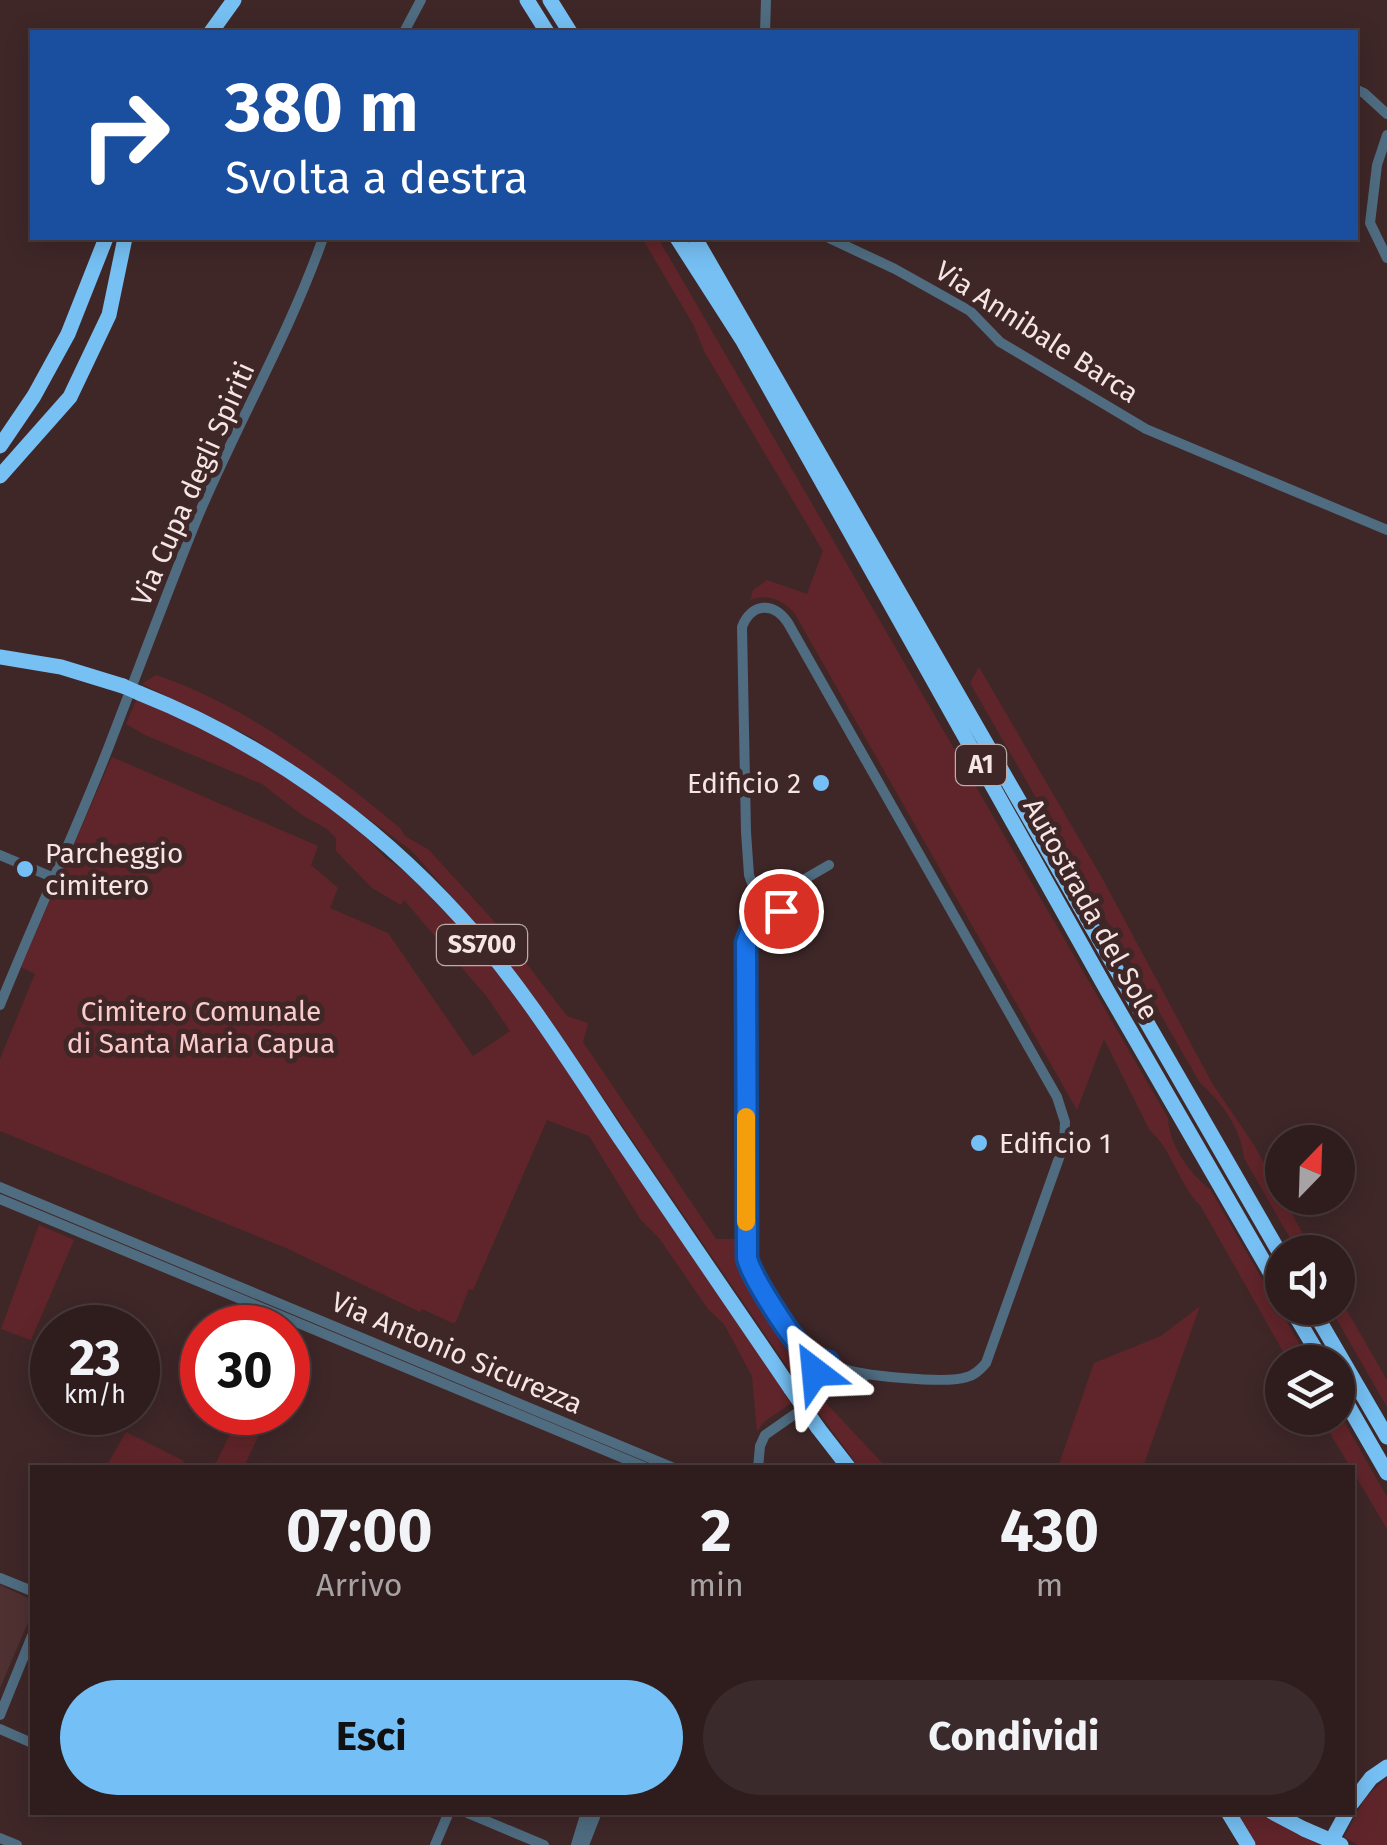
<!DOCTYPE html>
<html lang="it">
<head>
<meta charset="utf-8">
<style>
  :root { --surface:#2f1d1e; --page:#3b2a2b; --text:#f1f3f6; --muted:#a7a2a4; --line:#4a3b3c; --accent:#74c0f6 }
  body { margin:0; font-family:"Fira Sans",sans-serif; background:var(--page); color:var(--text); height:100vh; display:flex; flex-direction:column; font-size:38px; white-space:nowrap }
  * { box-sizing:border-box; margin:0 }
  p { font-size:32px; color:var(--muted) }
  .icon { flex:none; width:55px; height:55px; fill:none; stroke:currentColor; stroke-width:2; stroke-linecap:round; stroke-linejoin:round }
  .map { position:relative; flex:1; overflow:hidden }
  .panel { position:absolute; left:30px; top:1465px; width:1325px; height:350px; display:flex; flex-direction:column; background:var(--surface); border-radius:0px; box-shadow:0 5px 25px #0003,0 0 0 2px var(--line) }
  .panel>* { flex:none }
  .banner { position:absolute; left:30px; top:30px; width:1328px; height:210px; border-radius:0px; box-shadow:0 5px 25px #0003,0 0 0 2px var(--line); background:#1a4fa0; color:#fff; overflow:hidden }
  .needle { width:65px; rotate:23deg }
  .controls { position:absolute; left:1265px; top:1125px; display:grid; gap:20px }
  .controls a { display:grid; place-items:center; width:90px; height:90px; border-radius:50%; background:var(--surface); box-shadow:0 5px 25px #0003,0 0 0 2px var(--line); font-size:50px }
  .speed { position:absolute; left:30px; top:1305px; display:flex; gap:20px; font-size:50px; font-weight:700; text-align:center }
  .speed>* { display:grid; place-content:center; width:130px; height:130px; border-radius:50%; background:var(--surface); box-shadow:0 5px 25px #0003,0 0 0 2px var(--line); line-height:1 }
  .speed small { font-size:25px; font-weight:400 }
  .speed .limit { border:15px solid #d22; background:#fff; color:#111 }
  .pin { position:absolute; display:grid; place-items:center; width:85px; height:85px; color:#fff; margin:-42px; border:5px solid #fff; border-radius:50%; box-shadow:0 2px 10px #0007 }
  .me { position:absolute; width:110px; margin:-55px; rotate:331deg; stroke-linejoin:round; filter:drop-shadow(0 0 8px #0008) }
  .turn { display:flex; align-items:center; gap:35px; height:210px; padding:0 30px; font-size:45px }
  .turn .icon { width:130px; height:130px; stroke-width:2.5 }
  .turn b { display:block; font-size:70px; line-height:85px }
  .eta { display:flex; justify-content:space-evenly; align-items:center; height:170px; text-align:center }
  .eta b { font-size:60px; font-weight:700; line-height:70px }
  .cta { display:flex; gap:20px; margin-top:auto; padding:20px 30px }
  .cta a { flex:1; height:115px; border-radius:60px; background:var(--accent); color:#111; font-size:40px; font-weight:700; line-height:115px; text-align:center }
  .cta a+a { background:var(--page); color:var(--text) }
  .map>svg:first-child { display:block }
  .built { fill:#503132 }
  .green { fill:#60252a }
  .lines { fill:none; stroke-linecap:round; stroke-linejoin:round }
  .minor { stroke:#4f6c81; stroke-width:10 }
  .highway { stroke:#76c0f4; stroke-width:15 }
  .highway-bridge { stroke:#76c0f4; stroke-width:15 }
  .route-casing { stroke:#114b97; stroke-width:25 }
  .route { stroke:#1a73e8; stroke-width:18 }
  .slow { stroke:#f59e0b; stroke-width:18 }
  .poi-dot { fill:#74c0f6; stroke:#3f2728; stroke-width:4 }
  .labels { text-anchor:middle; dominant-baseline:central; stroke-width:10; stroke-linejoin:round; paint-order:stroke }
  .shield { fill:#3f2728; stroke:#beacac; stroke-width:2.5 }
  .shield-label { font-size:25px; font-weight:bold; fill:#f5e5e4 }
  .street-label { font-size:28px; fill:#f5e5e4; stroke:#3f2728 }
  .poi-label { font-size:28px; fill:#f5e5e4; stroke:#3f2728; text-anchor:start }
  .park-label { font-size:28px; fill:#fbcbcb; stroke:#3f2728 }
</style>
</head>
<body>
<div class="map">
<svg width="1387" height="1845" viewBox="0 0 1387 1845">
  <rect width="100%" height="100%" fill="#3f2728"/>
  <!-- built -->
  <path class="built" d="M0,1585L30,1599L32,1613L0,1688Z"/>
  <!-- green -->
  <path class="green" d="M642,238H658L1168,1118C1169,1144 1189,1174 1210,1189L1310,1362H1289L1200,1205C1178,1184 1173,1150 1150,1131L1104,1039L1077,1110L795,614C784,600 767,593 750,600L753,590L767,580L807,594L823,551L705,353L693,324Z
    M979,667L1101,876L1212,1083L1254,1145L1313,1252H1298L1244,1158C1242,1130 1221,1101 1200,1083L970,683Z
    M156,675C244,704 329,769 400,828L405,836L429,850L492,919L567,1016L588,1023L583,1042L716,1239H737L742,1275L809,1373L811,1384L806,1394L546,1014L465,912L412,851L309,775L251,737L142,684Z
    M137,699L229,741L330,806L360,830L384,857L417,880L475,944L528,1013L793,1402L765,1421L757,1431L752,1376L724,1324L708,1309L659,1238L640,1219L589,1136L547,1120L473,1290L469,1289L456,1322L452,1323L422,1309L420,1312L286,1248L0,1131V1059L35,974L21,967L112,757L318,846L311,865L338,888L330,908L388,933L473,1056L510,1031L487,997L404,900L401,905L372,888L336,851V838L327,829L302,815L262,784L145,735L126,724Z
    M39,1225L74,1240L31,1340L1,1329Z
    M1338,1295L1387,1380V1407L1330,1308H1338Z
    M1200,1306L1143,1467H1058L1094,1363L1161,1336Z
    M826,1403L886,1467H859L816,1409Z
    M1338,1411L1387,1497V1529L1321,1418H1338Z
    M240,1413H269L244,1467H207L209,1462L215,1465Z
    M126,1432L184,1461L181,1467H106Z
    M1387,1777V1845H1358L1344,1837L1365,1798Z
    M1236,1813H1259L1320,1845H1256Z"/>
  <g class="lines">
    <!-- minor -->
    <path class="minor" d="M404,32L421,0
      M765,32L766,0
      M1355,89L1364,93L1387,114
      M1387,135L1377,165L1370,223L1387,258
      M829,238L895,269L970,311L1000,342L1146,429L1387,530
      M0,855L52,877
      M747 904a18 18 0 1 1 36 0a18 18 0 1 1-36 0Z
      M754,889L749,875L746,832L742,627C751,603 774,601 788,623L1057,1097L1065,1122L1064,1144L986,1363C981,1369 975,1375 967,1377C948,1384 857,1376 839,1367
      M779,894L829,865
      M755,919L746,943L747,1258C758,1302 802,1333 815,1377
      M0,1005C35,918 75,833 109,746C138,671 166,595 196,521C236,425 289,335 323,238
      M0,1187L674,1468
      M0,1199L647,1468
      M837,1386L842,1378L839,1367L832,1362L820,1365L815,1377L823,1388C837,1390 849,1378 864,1377
      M758,1468L760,1446L765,1435L831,1389
      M0,1578L32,1591
      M0,1715L32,1636
      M0,1729L32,1743
      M194,1812H196
      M465,1812L544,1845
      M0,1838L17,1845
      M435,1845L449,1812
      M576,1845L586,1812
      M584,1845L597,1812"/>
    <!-- highway -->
    <path class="highway" d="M527,0L547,32
      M550,0L570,32
      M211,32L234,0
      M677,238L743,341L1108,992L1282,1293
      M695,238L1282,1257
      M0,446L34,396L68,334L106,238
      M0,476L70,397L109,315L125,238
      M0,657L61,667L123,686
      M139,693C262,742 371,819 460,917C521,984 570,1063 620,1138C677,1222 734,1306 791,1389
      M1291,1308L1323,1362
      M1312,1308L1387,1437
      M1338,1388L1387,1473
      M818,1428L849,1468
      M1352,1803L1371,1778L1387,1767
      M1228,1812L1248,1845
      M1272,1812L1304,1829
      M1329,1845L1347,1812"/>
    <!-- highway-bridge -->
    <path class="highway-bridge" d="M123,686L139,693
      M791,1389L818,1428
      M1304,1829L1341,1845"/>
  </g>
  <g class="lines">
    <!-- route casing -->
    <g class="route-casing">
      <path id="route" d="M781,911L770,921L755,919L746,943L747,1258C751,1276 792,1340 806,1352C813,1358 820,1360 828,1362L820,1365L815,1372"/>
    </g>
    <!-- route -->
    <use href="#route" class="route"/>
    <!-- slow -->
    <path class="slow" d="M746,1117V1222"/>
  </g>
  <!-- markers -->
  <g class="poi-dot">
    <circle cx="821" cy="783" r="10"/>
    <circle cx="25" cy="869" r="10"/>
    <circle cx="979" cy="1143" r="10"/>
  </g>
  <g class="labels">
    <!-- shield labels -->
    <g class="shield">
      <rect x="956" y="745" width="50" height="40" rx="8"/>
      <rect x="437" y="925" width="90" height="40" rx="8"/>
    </g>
    <g class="shield-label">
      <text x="981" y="765">A1</text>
      <text x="482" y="945">SS700</text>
    </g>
    <!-- street labels -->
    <g class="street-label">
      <text transform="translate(1037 332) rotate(33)">Via Annibale Barca</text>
      <text transform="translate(193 484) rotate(-66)">Via Cupa degli Spiriti</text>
      <text transform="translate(1091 909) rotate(61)">Autostrada del Sole</text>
      <text transform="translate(457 1353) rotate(23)">Via Antonio Sicurezza</text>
    </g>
    <!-- poi labels -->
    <g class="poi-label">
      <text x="801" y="783" text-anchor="end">Edificio 2</text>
      <text x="45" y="853">Parcheggio<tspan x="45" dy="32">cimitero</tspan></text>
      <text x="999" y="1143">Edificio 1</text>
    </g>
    <!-- park labels -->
    <g class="park-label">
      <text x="201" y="1011">Cimitero Comunale<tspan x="201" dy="32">di Santa Maria Capua</tspan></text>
    </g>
  </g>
</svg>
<div class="controls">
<a><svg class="needle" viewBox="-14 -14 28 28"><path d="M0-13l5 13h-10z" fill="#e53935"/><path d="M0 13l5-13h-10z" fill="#a7a2a4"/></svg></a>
<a><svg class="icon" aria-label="sound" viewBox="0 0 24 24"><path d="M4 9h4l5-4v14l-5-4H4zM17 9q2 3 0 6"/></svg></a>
<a><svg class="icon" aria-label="layers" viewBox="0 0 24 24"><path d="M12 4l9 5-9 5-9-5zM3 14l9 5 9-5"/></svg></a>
</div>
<div class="speed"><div>23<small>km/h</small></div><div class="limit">30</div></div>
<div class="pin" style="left:781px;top:911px;background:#d93025"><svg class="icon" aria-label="arrive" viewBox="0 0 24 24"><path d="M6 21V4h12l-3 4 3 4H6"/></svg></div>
<svg class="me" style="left:815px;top:1372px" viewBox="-20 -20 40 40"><path d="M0-17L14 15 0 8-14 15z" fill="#1a73e8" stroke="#fff" stroke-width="4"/></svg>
<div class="banner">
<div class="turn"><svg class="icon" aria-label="right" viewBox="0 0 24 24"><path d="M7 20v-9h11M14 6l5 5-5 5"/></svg><div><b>380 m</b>Svolta a destra</div></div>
</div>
<section class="panel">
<div class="eta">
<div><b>07:00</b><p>Arrivo</p></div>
<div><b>2</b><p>min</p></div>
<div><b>430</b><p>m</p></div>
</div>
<div class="cta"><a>Esci</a><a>Condividi</a></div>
</section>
</div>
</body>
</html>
